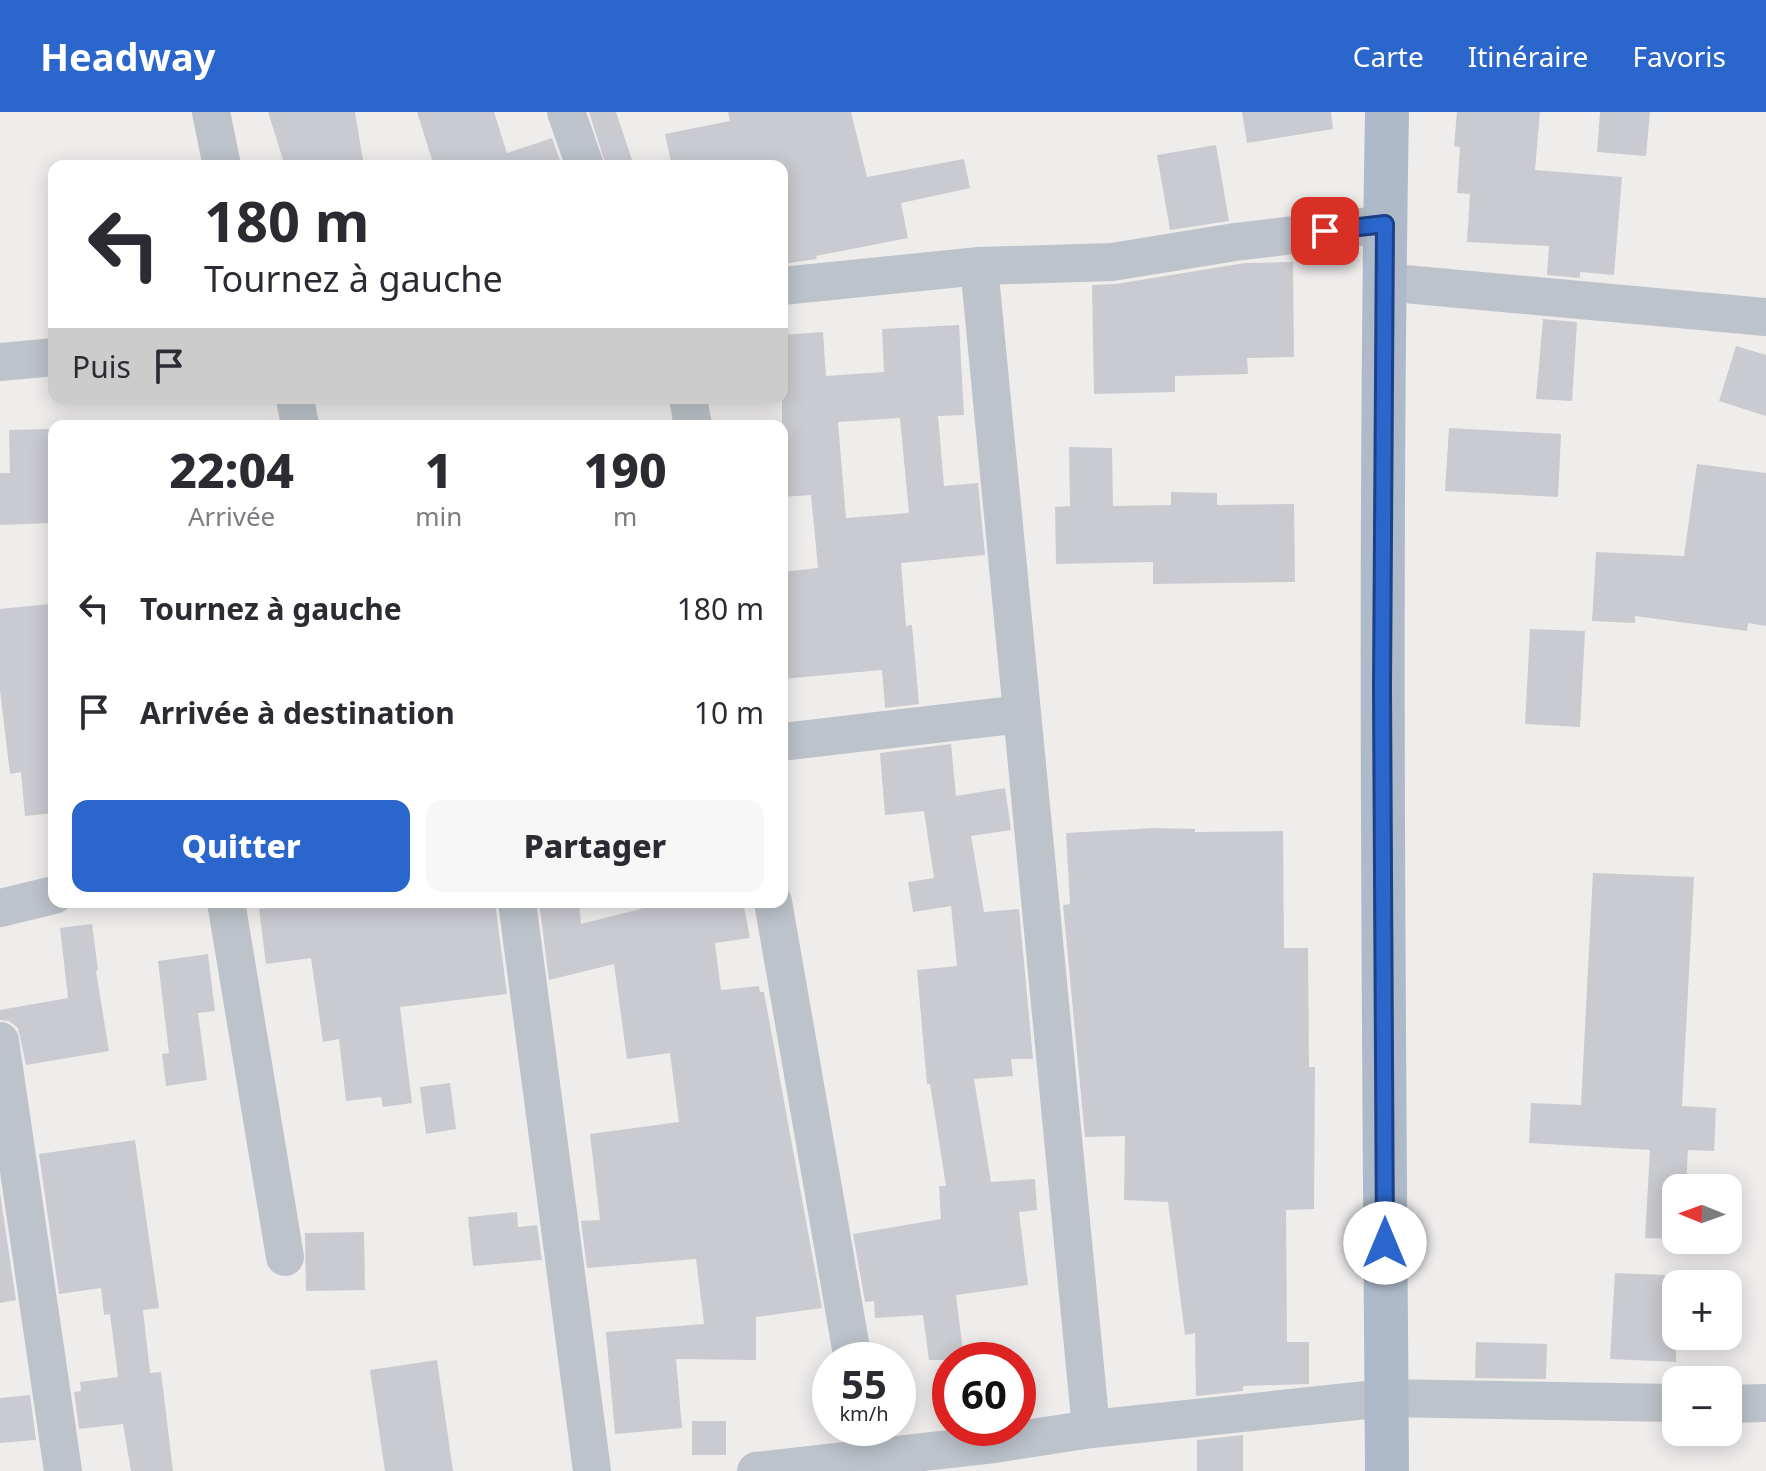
<!DOCTYPE html>
<html lang="fr">
<head>
<meta charset="utf-8">
<style>
  :root { --surface:#fff; --page:#f7f7f7; --text:#2b2b33; --muted:#7c7c81; --accent:#2a66cb }
  body { margin:0; font-family:"Noto Sans",sans-serif; background:var(--page); color:var(--text); height:100vh; display:flex; flex-direction:column; font-size:30px; white-space:nowrap }
  * { box-sizing:border-box; margin:0 }
  p { font-size:26px; color:var(--muted) }
  .icon { flex:none; width:44px; height:44px; fill:none; stroke:currentColor; stroke-width:2; stroke-linecap:round; stroke-linejoin:round }
  .map { position:relative; flex:1; overflow:hidden }
  .side { position:absolute; left:48px; top:308px; width:740px; height:488px; display:flex; flex-direction:column; background:var(--surface); border-radius:16px; box-shadow:0 4px 20px #0003 }
  .side>* { flex:none }
  .hud { position:absolute; left:48px; top:48px; width:740px; height:244px; border-radius:16px; box-shadow:0 4px 20px #0003; background:#fff; color:var(--text); overflow:hidden }
  .needle { width:52px; rotate:271deg }
  .controls { position:absolute; left:1662px; top:1062px; display:grid; gap:16px }
  .controls a { display:grid; place-items:center; width:80px; height:80px; border-radius:16px; background:var(--surface); box-shadow:0 4px 20px #0003; font-size:40px }
  .speed { position:absolute; left:812px; top:1230px; display:flex; gap:16px; font-size:40px; font-weight:700; text-align:center }
  .speed>* { display:grid; place-content:center; width:104px; height:104px; border-radius:50%; background:var(--surface); box-shadow:0 4px 20px #0003; line-height:1 }
  .speed small { font-size:20px; font-weight:400 }
  .speed .limit { border:12px solid #d22; background:#fff; color:#111 }
  .pin { position:absolute; display:grid; place-items:center; width:68px; height:68px; color:#fff; margin:-34px; border-radius:16px; box-shadow:0 4px 12px #0006 }
  .me { position:absolute; width:88px; margin:-44px; rotate:0deg; stroke-linejoin:round; filter:drop-shadow(0 0 6px #0008) }
  .turn { display:flex; align-items:center; gap:28px; height:168px; padding:0 24px; font-size:36px }
  .turn .icon { width:104px; height:104px; stroke-width:2.5 }
  .turn b { display:block; font-size:56px; line-height:68px }
  .then { display:flex; align-items:center; height:76px; padding:0 24px; background:#0003; gap:16px; font-size:30px }
  .eta { display:flex; justify-content:space-evenly; align-items:center; height:136px; text-align:center }
  .eta b { font-size:48px; font-weight:800; line-height:56px }
  .cta { display:flex; gap:16px; margin-top:auto; padding:16px 24px }
  .cta a { flex:1; height:92px; border-radius:16px; background:var(--accent); color:#fff; font-size:32px; font-weight:800; line-height:92px; text-align:center }
  .cta a+a { background:var(--page); color:var(--text) }
  ul { padding:0; list-style:none }
  li { display:flex; align-items:center; gap:24px; height:104px; padding:0 24px }
  li div { flex:1 }
  li b { display:block; font-size:30px }
  li em { font-style:normal }
  header { display:flex; align-items:center; gap:48px; box-sizing:border-box; height:112px; padding:0 40px; background:var(--accent); color:#fff }
  header strong { font-size:38px }
  nav { display:flex; gap:44px; margin-inline-start:auto; font-size:28px }
  .map>svg:first-child { display:block }
  .building { fill:#cacbd1; fill-rule:evenodd }
  .lines { fill:none; stroke-linecap:round; stroke-linejoin:round }
  .street { stroke:#bcc3ca; stroke-width:38 }
  .primary { stroke:#aebac9; stroke-width:44 }
  .route-casing { stroke:#1b4284; stroke-width:20 }
  .route { stroke:#2a66cb; stroke-width:14 }
</style>
</head>
<body>
<header>
<strong>Headway</strong>
<nav><a>Carte</a><a>Itinéraire</a><a>Favoris</a></nav>
</header>
<div class="map">
<svg width="1766" height="1359" viewBox="0 0 1766 1359">
  <rect width="100%" height="100%" fill="#efecec"/>
  <!-- building -->
  <path class="building" d="M268,0H355L364,54H285Z
    M417,0H494L507,41L552,26L562,54H434Z
    M589,0H616L634,54H606Z
    M728,0H851L867,65L964,47L970,76L901,91L908,126L816,144L817,147L782,152V54H672L665,22L730,9Z
    M1242,0H1331L1333,17L1247,31Z
    M1457,0H1540L1535,58L1622,65L1614,163L1580,160V166L1547,163L1549,134L1467,130L1470,82L1457,81L1460,35L1454,34Z
    M1600,0H1650L1646,44L1597,40Z
    M1216,33L1229,109L1170,118L1157,43Z
    M1293,150L1294,245L1247,246L1248,262L1175,264V280L1094,282L1092,173L1116,172L1245,151Z
    M1543,207L1577,210L1572,289L1536,287Z
    M959,213L964,303L938,304L944,374L978,371L985,443L901,451L906,514L912,513L919,592L885,596L882,558L782,567V521H786L782,460L818,456L811,383L782,385V223L823,220L826,264L884,260L882,217ZM900,306L909,401L846,406L838,310Z
    M1736,234L1766,243V304L1719,289Z
    M1449,316L1561,322L1558,385L1445,379Z
    M49,317L51,411L0,413V361H10L9,318Z
    M1069,335L1112,336L1113,394L1171,393V380L1217,381V393L1294,392L1295,470L1153,472V450L1056,452L1055,395L1070,394Z
    M1697,352L1766,361V514L1748,511L1747,519L1635,504V511L1592,509L1596,440L1684,444Z
    M50,492L51,502H54V701L25,704L21,660L10,662L0,578V497Z
    M1530,517L1585,519L1580,615L1525,612Z
    M951,632L956,684L1005,676L1011,718L971,724L984,800L1019,797L1033,947H1011L1013,964L974,967L991,1070L1035,1067L1037,1098L1019,1100L1028,1173L956,1183L964,1248H929L923,1203L875,1206L874,1189L865,1190L853,1122L941,1107L939,1074H946L930,972H927L917,858L957,854L951,794L913,800L908,770L934,766L924,699L885,703L880,641Z
    M1155,716L1195,717V720L1283,719L1284,836H1308L1309,955H1315L1314,1097L1286,1098L1287,1230H1309V1272L1243,1274V1279L1196,1284L1195,1221L1185,1223L1168,1090L1124,1088L1125,1024L1085,1025L1063,793L1070,792L1066,721Z
    M1593,761L1694,765L1682,994L1716,996L1714,1039L1688,1038L1686,1076H1676V1127L1645,1126L1650,1038L1529,1031L1531,991L1581,993Z
    M316,790H495L507,882L400,895L412,991L383,995L381,985L346,989L339,927L323,930L311,846L266,852L259,797Z
    M539,790H579L581,812L668,790H743L750,826L715,831L721,878L759,874L760,880H764L822,1196L756,1205V1248L676,1247L682,1316L615,1322L606,1220L704,1212L696,1147L587,1156L581,1109L600,1108L590,1022L679,1010L670,941L627,947L614,852L549,868Z
    M92,812L98,858L96,859L109,939L26,953L18,916L9,909L0,908V898L68,886L60,816Z
    M208,842L215,899L198,901L207,968L166,974L162,942L169,941L158,849Z
    M450,971L456,1017L426,1022L420,975Z
    M135,1028L159,1196L143,1198L150,1261L161,1260L173,1359H131L123,1312L79,1317L74,1280L81,1279L80,1270L118,1265L110,1202L104,1203L101,1176L59,1182L39,1042Z
    M0,1081L16,1188L0,1191Z
    M517,1100L518,1115L537,1113L542,1148L473,1154L468,1105Z
    M364,1120L365,1178L306,1179L305,1121Z
    M1615,1161L1665,1163L1664,1189L1676,1190V1250L1610,1247Z
    M1476,1230L1547,1232L1546,1267L1475,1266Z
    M437,1248L453,1359H385L370,1258Z
    M30,1283L36,1328L0,1331V1286Z
    M692,1309H726V1343H692Z
    M1243,1323V1359H1197V1328Z"/>
  <g class="lines">
    <!-- street -->
    <path class="street" d="M211,0L222,54
      M566,0L585,54
      M979,154L1091,1317
      M1383,170L1766,205
      M782,174L979,154L1112,150L1235,130L1385,112
      M0,250L54,245
      M295,286L300,314
      M688,286L693,314
      M782,630L1021,602
      M226,790L285,1145
      M517,790L592,1359
      M773,790L853,1248
      M0,796L54,783
      M0,929L63,1359
      M1728,1292L1766,1291
      M756,1359L994,1332L1091,1317L1386,1286L1676,1291"/>
    <!-- primary -->
    <path class="primary" d="M1387,1359C1384,906 1379,453 1387,0"/>
  </g>
  <g class="lines">
    <!-- route casing -->
    <g class="route-casing">
      <path id="route" d="M1325,119L1385,112L1382,576L1385,1131"/>
    </g>
    <!-- route -->
    <use href="#route" class="route"/>
  </g>
</svg>
<div class="controls">
<a><svg class="needle" viewBox="-14 -14 28 28"><path d="M0-13l5 13h-10z" fill="#e53935"/><path d="M0 13l5-13h-10z" fill="#7c7c81"/></svg></a>
<a>+</a>
<a>−</a>
</div>
<div class="speed"><div>55<small>km/h</small></div><div class="limit">60</div></div>
<div class="pin" style="left:1325px;top:119px;background:#d93025"><svg class="icon" aria-label="arrive" viewBox="0 0 24 24"><path d="M6 21V4h12l-3 4 3 4H6"/></svg></div>
<svg class="me" style="left:1385px;top:1131px" viewBox="-20 -20 40 40"><circle r="19" fill="#fff"/><path d="M0-13L10 11 0 6-10 11z" fill="#2a66cb"/></svg>
<div class="hud">
<div class="turn"><svg class="icon" aria-label="left" viewBox="0 0 24 24"><path d="M17 20v-9H6M10 6l-5 5 5 5"/></svg><div><b>180 m</b>Tournez à gauche</div></div>
<div class="then">Puis<svg class="icon" aria-label="arrive" viewBox="0 0 24 24"><path d="M6 21V4h12l-3 4 3 4H6"/></svg></div>
</div>
<section class="side">
<div class="eta">
<div><b>22:04</b><p>Arrivée</p></div>
<div><b>1</b><p>min</p></div>
<div><b>190</b><p>m</p></div>
</div>
<ul>
<li><svg class="icon" aria-label="left" viewBox="0 0 24 24"><path d="M17 20v-9H6M10 6l-5 5 5 5"/></svg><div><b>Tournez à gauche</b></div><em>180 m</em></li>
<li><svg class="icon" aria-label="arrive" viewBox="0 0 24 24"><path d="M6 21V4h12l-3 4 3 4H6"/></svg><div><b>Arrivée à destination</b></div><em>10 m</em></li>
</ul>
<div class="cta"><a>Quitter</a><a>Partager</a></div>
</section>
</div>
</body>
</html>
